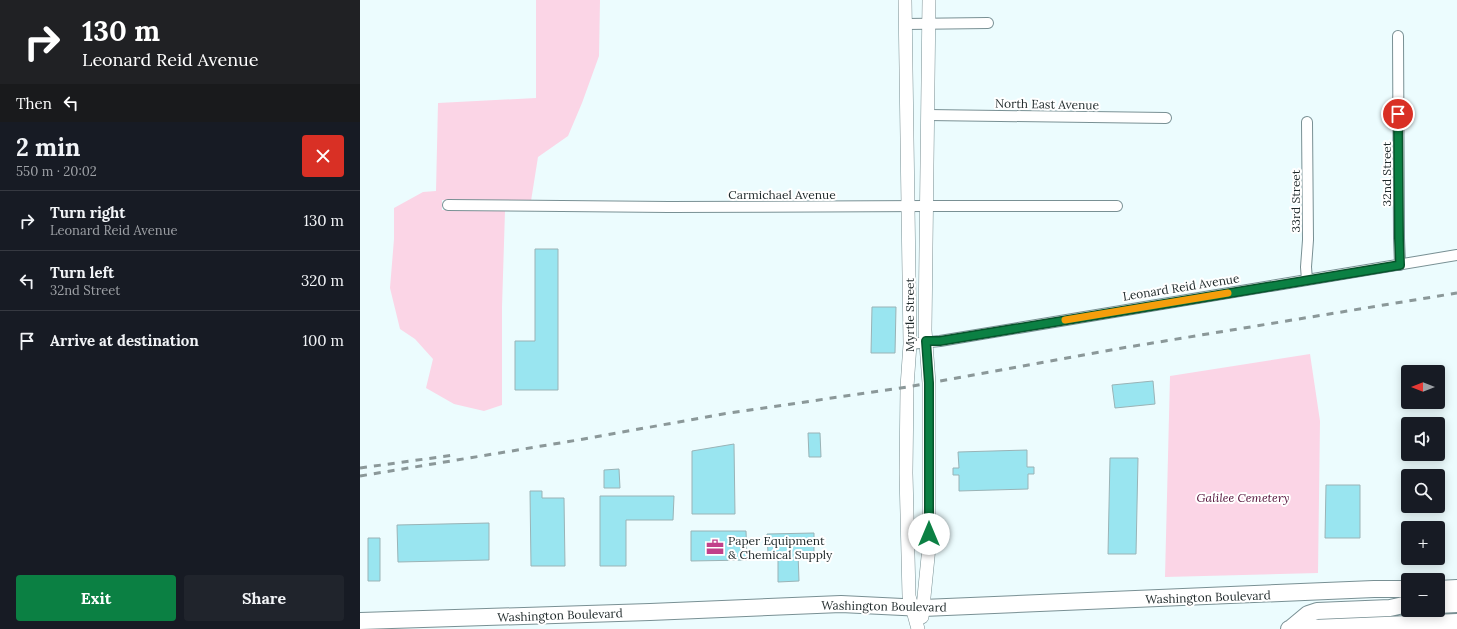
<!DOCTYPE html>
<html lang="en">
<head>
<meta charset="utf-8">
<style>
  :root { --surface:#171b24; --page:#20242c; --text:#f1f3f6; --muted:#9ea1a6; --line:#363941; --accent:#0b8043 }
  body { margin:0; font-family:Lora,serif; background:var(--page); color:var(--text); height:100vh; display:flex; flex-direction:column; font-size:15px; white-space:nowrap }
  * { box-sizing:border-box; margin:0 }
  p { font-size:13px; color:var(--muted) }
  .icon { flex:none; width:22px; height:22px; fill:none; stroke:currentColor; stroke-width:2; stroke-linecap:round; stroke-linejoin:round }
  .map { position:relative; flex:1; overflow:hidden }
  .details { display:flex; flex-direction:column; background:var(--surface); width:360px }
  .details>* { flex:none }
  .guide { background:#202124; color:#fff; overflow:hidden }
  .needle { width:26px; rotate:270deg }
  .tools { position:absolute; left:1041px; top:365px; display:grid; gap:8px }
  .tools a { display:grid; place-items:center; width:44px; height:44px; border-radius:4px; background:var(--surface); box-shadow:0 2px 10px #0003; font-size:20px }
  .pin { position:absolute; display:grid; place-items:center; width:34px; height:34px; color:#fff; margin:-17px; border:2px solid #fff; border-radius:50%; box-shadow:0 1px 4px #0007 }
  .me { position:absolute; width:44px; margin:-22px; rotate:0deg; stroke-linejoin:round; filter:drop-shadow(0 0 3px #0008) }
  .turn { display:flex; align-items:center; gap:14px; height:84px; padding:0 16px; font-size:18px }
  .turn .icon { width:52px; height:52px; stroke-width:2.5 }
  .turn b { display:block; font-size:28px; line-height:34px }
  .then { display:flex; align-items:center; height:38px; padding:0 16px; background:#0003; gap:8px; font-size:15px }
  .round { display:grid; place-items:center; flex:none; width:42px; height:42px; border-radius:4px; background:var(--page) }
  .head { display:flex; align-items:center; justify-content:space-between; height:68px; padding:0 16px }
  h1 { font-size:24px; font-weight:800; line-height:30px }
  .primary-button { display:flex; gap:8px; margin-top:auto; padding:8px 16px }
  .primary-button a { flex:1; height:46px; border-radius:4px; background:var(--accent); color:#fff; font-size:16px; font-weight:800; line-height:46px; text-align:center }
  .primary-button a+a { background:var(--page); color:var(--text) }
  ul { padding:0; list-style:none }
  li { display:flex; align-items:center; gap:12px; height:60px; padding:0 16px; border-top:1px solid var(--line) }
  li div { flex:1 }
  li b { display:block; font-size:15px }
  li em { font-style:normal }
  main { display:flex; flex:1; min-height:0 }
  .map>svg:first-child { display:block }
  .green { fill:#fbd5e6 }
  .building { fill:#99e5f0; stroke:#9ab3b6 }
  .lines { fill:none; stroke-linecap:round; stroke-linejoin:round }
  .minor-casing { stroke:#799094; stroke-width:12 }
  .tertiary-casing { stroke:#799094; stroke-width:14 }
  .primary-casing { stroke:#799094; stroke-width:18 }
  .minor { stroke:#fff; stroke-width:10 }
  .tertiary { stroke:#fff; stroke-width:13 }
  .primary { stroke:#fff; stroke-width:16 }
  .rail { stroke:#8b9899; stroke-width:3; stroke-dasharray:7 7; stroke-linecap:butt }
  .route-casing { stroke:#07532c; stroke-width:10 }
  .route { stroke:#0b8043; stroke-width:7 }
  .slow { stroke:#f59e0b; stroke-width:7 }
  .labels { text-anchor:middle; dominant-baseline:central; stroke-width:4; stroke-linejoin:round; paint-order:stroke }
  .street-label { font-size:12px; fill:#1d2728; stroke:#fff }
  .park-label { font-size:12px; font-style:italic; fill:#500e36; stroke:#fff }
  .poi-label { font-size:12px; fill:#1d2728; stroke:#fff; text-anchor:start }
</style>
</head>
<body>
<main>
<section class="details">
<div class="guide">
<div class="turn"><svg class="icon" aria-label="right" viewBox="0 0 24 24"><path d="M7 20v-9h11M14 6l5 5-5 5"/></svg><div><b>130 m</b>Leonard Reid Avenue</div></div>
<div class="then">Then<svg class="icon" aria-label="left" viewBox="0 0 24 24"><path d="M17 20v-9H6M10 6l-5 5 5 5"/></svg></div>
</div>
<div class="head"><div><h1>2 min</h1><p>550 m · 20:02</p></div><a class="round" style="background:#d93025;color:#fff"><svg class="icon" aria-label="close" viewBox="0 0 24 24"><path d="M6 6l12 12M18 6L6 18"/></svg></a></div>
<ul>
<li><svg class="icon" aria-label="right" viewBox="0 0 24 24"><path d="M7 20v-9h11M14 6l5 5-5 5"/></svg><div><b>Turn right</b><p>Leonard Reid Avenue</p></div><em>130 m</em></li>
<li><svg class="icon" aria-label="left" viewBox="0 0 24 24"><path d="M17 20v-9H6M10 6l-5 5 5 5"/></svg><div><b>Turn left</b><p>32nd Street</p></div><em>320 m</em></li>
<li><svg class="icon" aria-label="arrive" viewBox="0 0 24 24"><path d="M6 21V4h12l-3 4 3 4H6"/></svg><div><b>Arrive at destination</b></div><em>100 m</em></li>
</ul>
<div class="primary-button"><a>Exit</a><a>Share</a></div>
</section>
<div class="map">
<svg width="1097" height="629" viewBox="0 0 1097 629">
  <rect width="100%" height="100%" fill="#ecfcfe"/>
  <!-- green -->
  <path class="green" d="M176,0H240L239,56L222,103L208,136L178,157L171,201L82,200V210L145,211L142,307V405L124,411L94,404L66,388L73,359L55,339L40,329L30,288L34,239V208L63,192L76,191L78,103L176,98Z
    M950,354L960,421L958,573L805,577L810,376Z"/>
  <!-- building -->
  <path class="building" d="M175,249H198V390H155V341H175Z
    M512,307H536L535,353H511Z
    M793,381L795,404L755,408L752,385Z
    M448,433H460L461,457H449Z
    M374,444L375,514H332V451Z
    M667,450V467H674V474H668V489L599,491V475H593V468H599L598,452Z
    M750,458H778L776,554H748Z
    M259,469L260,488H244V470Z
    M966,485H1000V538H965Z
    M170,491H182V498H204L205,566H171Z
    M240,496H314L313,520H266V566H240Z
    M129,523V560L38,562L37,525Z
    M331,531H386L387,560L331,561Z
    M454,533V552L438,553L439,581L418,582V553H408L407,534Z
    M8,538H20V581H8Z"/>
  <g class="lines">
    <!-- minor casing -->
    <g class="minor-casing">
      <path id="minor" d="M546,24L628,23
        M1038,36L1039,238L1040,265
        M568,115L806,118
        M88,205L309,207L567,206H757
        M947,280L946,267L948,240L947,122
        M550,344L580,341L1097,255"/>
    </g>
    <!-- tertiary casing -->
    <g class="tertiary-casing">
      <path id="tertiary" d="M545,0L550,344L547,387L546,473L549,596L558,629
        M562,617L569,547V383L565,330L569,0"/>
    </g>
    <!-- primary casing -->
    <g class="primary-casing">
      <path id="primary" d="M1078,589L1097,588
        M1078,605L1097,604
        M0,621L290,612L481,604L563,608L1014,589H1048
        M929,629L1097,622
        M930,629L948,614L957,611L1030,608L1048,604"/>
    </g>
    <!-- minor -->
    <use href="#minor" class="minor"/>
    <!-- tertiary -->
    <use href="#tertiary" class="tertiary"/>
    <!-- primary -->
    <use href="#primary" class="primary"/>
    <!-- rail -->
    <path class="rail" d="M0,468L94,455
      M0,476L218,440L363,414L547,387L756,349L1097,293"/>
  </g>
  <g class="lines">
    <!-- route casing -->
    <g class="route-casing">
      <path id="route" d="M569,534V383L566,341H580L1040,265L1039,238L1038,114"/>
    </g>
    <!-- route -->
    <use href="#route" class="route"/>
    <!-- slow -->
    <path class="slow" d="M705,320L868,293"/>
  </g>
  <!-- icons -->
  <defs>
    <g id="office-bare" transform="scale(1.38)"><path d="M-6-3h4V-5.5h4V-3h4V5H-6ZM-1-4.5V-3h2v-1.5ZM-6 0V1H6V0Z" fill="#c1408a" stroke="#fff" stroke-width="2.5" paint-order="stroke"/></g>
  </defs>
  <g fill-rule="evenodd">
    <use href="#office-bare" x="355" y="547"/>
  </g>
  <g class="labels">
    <!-- street labels -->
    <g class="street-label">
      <text transform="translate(687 104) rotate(1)">North East Avenue</text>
      <text transform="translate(1026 174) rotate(-90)">32nd Street</text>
      <text x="422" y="194">Carmichael Avenue</text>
      <text transform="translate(935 201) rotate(-90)">33rd Street</text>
      <text transform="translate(821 287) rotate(-9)">Leonard Reid Avenue</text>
      <text transform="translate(549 315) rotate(-90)">Myrtle Street</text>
      <text transform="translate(848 597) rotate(-2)">Washington Boulevard</text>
      <text transform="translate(524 606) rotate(1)">Washington Boulevard</text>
      <text transform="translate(200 615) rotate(-2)">Washington Boulevard</text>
    </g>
    <!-- park labels -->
    <g class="park-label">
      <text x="883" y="497">Galilee Cemetery</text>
    </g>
    <!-- poi labels -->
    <g class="poi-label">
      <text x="368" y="540">Paper Equipment<tspan x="368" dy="14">&amp; Chemical Supply</tspan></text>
    </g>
  </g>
</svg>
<div class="tools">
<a><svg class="needle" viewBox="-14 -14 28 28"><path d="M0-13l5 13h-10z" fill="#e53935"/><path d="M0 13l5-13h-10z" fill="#9ea1a6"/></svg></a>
<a><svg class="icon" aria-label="sound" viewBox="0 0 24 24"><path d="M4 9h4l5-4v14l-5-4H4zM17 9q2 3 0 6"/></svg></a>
<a><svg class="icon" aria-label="search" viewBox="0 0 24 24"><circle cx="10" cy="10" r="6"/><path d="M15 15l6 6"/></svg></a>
<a>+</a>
<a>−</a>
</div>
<div class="pin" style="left:1038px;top:114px;background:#d93025"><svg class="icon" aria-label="arrive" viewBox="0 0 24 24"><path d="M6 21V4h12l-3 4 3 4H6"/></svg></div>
<svg class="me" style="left:569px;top:534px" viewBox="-20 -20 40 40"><circle r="19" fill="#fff"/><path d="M0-13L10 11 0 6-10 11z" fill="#0b8043"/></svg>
</div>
</main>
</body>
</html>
